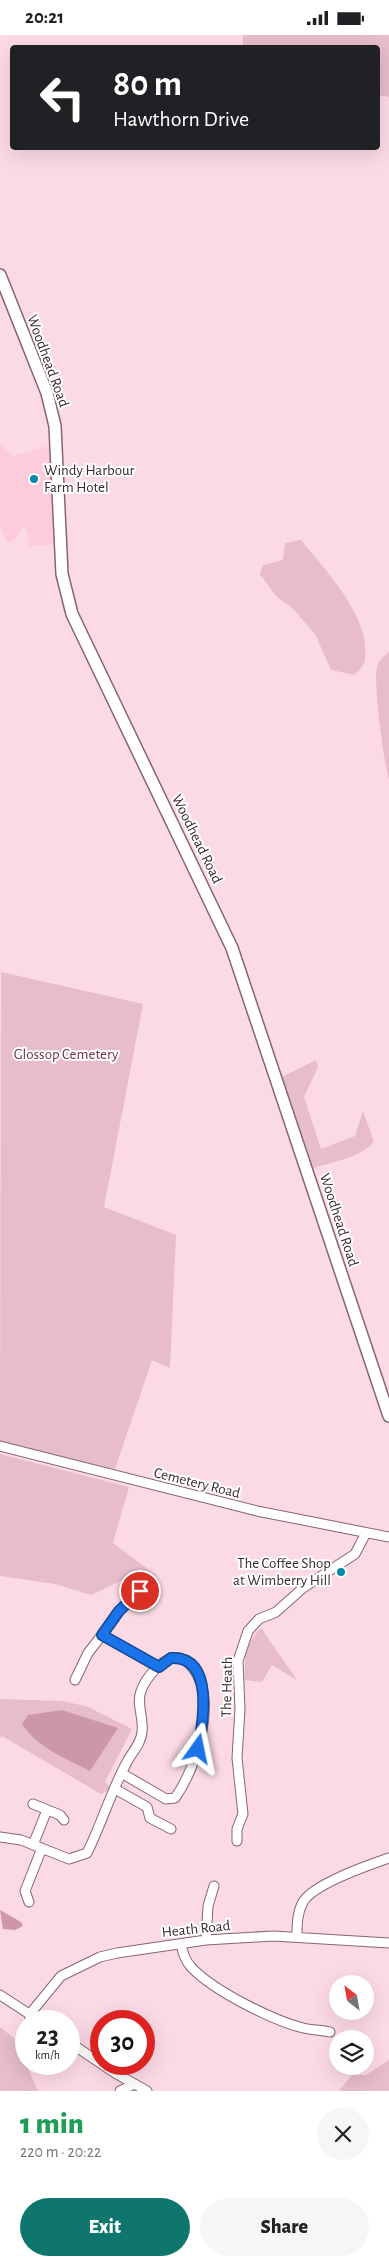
<!DOCTYPE html>
<html lang="en">
<head>
<meta charset="utf-8">
<style>
  :root { --surface:#fff; --page:#f6f6f6; --text:#202124; --muted:#757577; --accent:#0f766e }
  body { margin:0; font-family:"Alegreya Sans",sans-serif; background:var(--page); color:var(--text); height:100vh; display:flex; flex-direction:column; font-size:19px; white-space:nowrap }
  * { box-sizing:border-box; margin:0 }
  p { font-size:16px; color:var(--muted) }
  .icon { flex:none; width:28px; height:28px; fill:none; stroke:currentColor; stroke-width:2; stroke-linecap:round; stroke-linejoin:round }
  .map { position:relative; height:2056px; overflow:hidden }
  .sheet { display:flex; flex-direction:column; background:var(--surface); flex:1 }
  .sheet>* { flex:none }
  .guide { position:absolute; left:10px; top:10px; width:370px; height:105px; border-radius:5px; box-shadow:0 5px 20px #0002; background:#202124; color:#fff; overflow:hidden }
  .needle { width:32px; rotate:329deg }
  .buttons { position:absolute; left:329px; top:1940px; display:grid; gap:10px }
  .buttons a { display:grid; place-items:center; width:45px; height:45px; border-radius:50%; background:var(--surface); box-shadow:0 5px 20px #0002; font-size:25px }
  .speed { position:absolute; left:15px; top:1975px; display:flex; gap:10px; font-size:25px; font-weight:700; text-align:center }
  .speed>* { display:grid; place-content:center; width:65px; height:65px; border-radius:50%; background:var(--surface); box-shadow:0 5px 20px #0002; line-height:1 }
  .speed small { font-size:12px; font-weight:400 }
  .speed .limit { border:8px solid #d22; background:#fff; color:#111 }
  .pin { position:absolute; display:grid; place-items:center; width:42px; height:42px; color:#fff; margin:-21px; border:2px solid #fff; border-radius:50%; box-shadow:0 1px 5px #0007 }
  .me { position:absolute; width:55px; margin:-28px; rotate:12deg; stroke-linejoin:round; filter:drop-shadow(0 0 4px #0008) }
  .turn { display:flex; align-items:center; gap:18px; height:105px; padding:0 20px; font-size:22px }
  .turn .icon { width:65px; height:65px; stroke-width:2.5 }
  .turn b { display:block; font-size:35px; line-height:42px }
  .round { display:grid; place-items:center; flex:none; width:52px; height:52px; border-radius:26px; background:var(--page) }
  .overview { display:flex; align-items:center; justify-content:space-between; height:85px; padding:0 20px }
  h1 { font-size:30px; font-weight:800; line-height:38px; color:#1e9e55 }
  .button { display:flex; gap:10px; margin-top:auto; padding:10px 20px }
  .button a { flex:1; height:58px; border-radius:30px; background:var(--accent); color:#fff; font-size:20px; font-weight:800; line-height:58px; text-align:center }
  .button a+a { background:var(--page); color:var(--text) }
  .status { display:flex; justify-content:space-between; align-items:center; height:35px; padding:0 25px; background:var(--surface); direction:ltr }
  .status svg { height:14px; fill:currentColor }
  .map>svg:first-child { display:block }
  .built { fill:#fdccdc }
  .green { fill:#e7bccb }
  .water { fill:#cc97a9 }
  .lines { fill:none; stroke-linecap:round; stroke-linejoin:round }
  .minor-casing { stroke:#886470; stroke-width:11 }
  .major-casing { stroke:#886470; stroke-width:14 }
  .minor { stroke:#fff; stroke-width:9 }
  .major { stroke:#fff; stroke-width:11 }
  .route-casing { stroke:#114b97; stroke-width:12 }
  .route { stroke:#1a73e8; stroke-width:9 }
  .poi-dot { fill:#0889ab; stroke:#fff; stroke-width:2 }
  .labels { text-anchor:middle; dominant-baseline:central; stroke-width:4; stroke-linejoin:round; paint-order:stroke }
  .street-label { font-size:15px; fill:#39292e; stroke:#fff }
  .poi-label { font-size:15px; fill:#39292e; stroke:#fff; text-anchor:start }
  .park-label { font-size:15px; fill:#72304c; stroke:#fff }
</style>
</head>
<body>
<div class="status"><b>20:21</b><svg viewBox="0 0 49 12"><path d="M0 12V9h3v3zM5 12V6h3v6zM10 12V3h3v9zM15 12V0h3v12zM26 1h20v11H26zM47 4h2v5h-2z"/></svg></div>
<div class="map">
<svg width="389" height="2056" viewBox="0 0 389 2056">
  <rect width="100%" height="100%" fill="#fcdae5"/>
  <!-- built -->
  <path class="built" d="M0,410L13,421L53,410L55,509L29,511L27,495L23,493L14,505L7,508L0,489Z"/>
  <!-- green -->
  <path class="green" d="M243,0H389V62L378,60V12H243Z
    M301,505C325,535 371,582 365,624C365,629 359,635 355,640L331,635L315,599L293,574L276,561L260,539L263,530L283,525L285,508Z
    M389,617V745C384,727 373,649 377,632C379,625 383,622 389,617Z
    M1,937L143,969L104,1172L176,1200L170,1333L152,1325L115,1434L0,1407Z
    M316,1025L318,1032L304,1062L321,1114L355,1101L363,1076L374,1107C359,1123 333,1127 313,1133L282,1042Z
    M0,1419L129,1452L113,1508L157,1541C134,1536 112,1551 91,1560L55,1549L0,1541Z
    M261,1593L297,1645L272,1630L262,1647L245,1645C244,1622 245,1610 261,1593Z
    M0,1664L61,1666L86,1671L132,1694L105,1747L112,1753L101,1759L2,1701L0,1703Z
    M0,1992L21,2009L26,2029L38,2056H0Z
    M389,2025V2056H339L352,2040H366Z"/>
  <!-- water -->
  <path class="water" d="M62,1675L118,1693L90,1736C65,1723 38,1713 22,1689L28,1680Z
    M0,1875L21,1887L23,1891L15,1895L3,1894Z"/>
  <g class="lines">
    <!-- minor casing -->
    <g class="minor-casing">
      <path id="minor" d="M0,1411L257,1476L389,1502
        M102,1600L119,1576L140,1556
        M75,1645L88,1618L102,1600L159,1632
        M115,1754L147,1772L150,1783L171,1794
        M33,1769L60,1780L64,1785
        M0,1802L21,1805L69,1824L87,1818C102,1788 111,1756 127,1727C132,1717 141,1709 142,1697C144,1683 136,1669 141,1656C145,1644 160,1626 172,1623C180,1621 186,1625 191,1631C219,1663 197,1732 175,1763L166,1764L123,1739
        M237,1806V1794L243,1779L237,1723L240,1674L238,1626L248,1596L259,1584L276,1577L303,1553L355,1519L366,1498
        M33,1810L47,1775
        M29,1867L25,1856L42,1813
        M297,1902C297,1890 297,1878 303,1867C313,1849 369,1830 389,1823
        M206,1905L208,1871L214,1851
        M181,1909C183,1918 185,1926 192,1933C214,1956 272,1985 303,1993C311,1995 321,1995 330,1997
        M0,1960L40,1986
        M29,1980L61,1941L100,1922L117,1918L206,1905L273,1901L389,1908
        M69,2007L115,2038L147,2056
        M120,2056L134,2049"/>
    </g>
    <!-- major casing -->
    <g class="major-casing">
      <path id="major" d="M0,240L47,358L55,391L62,539L72,579L232,913L389,1381"/>
    </g>
    <!-- minor -->
    <use href="#minor" class="minor"/>
    <!-- major -->
    <use href="#major" class="major"/>
  </g>
  <g class="lines">
    <!-- route casing -->
    <g class="route-casing">
      <path id="route" d="M140,1556L119,1576L102,1600L159,1632L171,1623C215,1620 203,1688 198,1714"/>
    </g>
    <!-- route -->
    <use href="#route" class="route"/>
  </g>
  <!-- markers -->
  <g class="poi-dot">
    <circle cx="34" cy="444" r="5"/>
    <circle cx="341" cy="1537" r="5"/>
  </g>
  <g class="labels">
    <!-- street labels -->
    <g class="street-label">
      <text transform="translate(48 326) rotate(70)">Woodhead Road</text>
      <text transform="translate(197 804) rotate(64)">Woodhead Road</text>
      <text transform="translate(339 1185) rotate(72)">Woodhead Road</text>
      <text transform="translate(197 1448) rotate(14)">Cemetery Road</text>
      <text transform="translate(227 1652) rotate(-89)">The Heath</text>
      <text transform="translate(196 1894) rotate(-6)">Heath Road</text>
    </g>
    <!-- poi labels -->
    <g class="poi-label">
      <text x="44" y="435">Windy Harbour<tspan x="44" dy="17">Farm Hotel</tspan></text>
      <text x="331" y="1528" text-anchor="end">The Coffee Shop<tspan x="331" dy="17">at Wimberry Hill</tspan></text>
    </g>
    <!-- park labels -->
    <g class="park-label">
      <text x="66" y="1019">Glossop Cemetery</text>
    </g>
  </g>
</svg>
<div class="buttons">
<a><svg class="needle" viewBox="-14 -14 28 28"><path d="M0-13l5 13h-10z" fill="#e53935"/><path d="M0 13l5-13h-10z" fill="#757577"/></svg></a>
<a><svg class="icon" aria-label="layers" viewBox="0 0 24 24"><path d="M12 4l9 5-9 5-9-5zM3 14l9 5 9-5"/></svg></a>
</div>
<div class="speed"><div>23<small>km/h</small></div><div class="limit">30</div></div>
<div class="pin" style="left:140px;top:1556px;background:#d93025"><svg class="icon" aria-label="arrive" viewBox="0 0 24 24"><path d="M6 21V4h12l-3 4 3 4H6"/></svg></div>
<svg class="me" style="left:198px;top:1714px" viewBox="-20 -20 40 40"><path d="M0-17L14 15 0 8-14 15z" fill="#1a73e8" stroke="#fff" stroke-width="4"/></svg>
<div class="guide">
<div class="turn"><svg class="icon" aria-label="left" viewBox="0 0 24 24"><path d="M17 20v-9H6M10 6l-5 5 5 5"/></svg><div><b>80 m</b>Hawthorn Drive</div></div>
</div>
</div>
<section class="sheet">
<div class="overview"><div><h1>1 min</h1><p>220 m · 20:22</p></div><a class="round"><svg class="icon" aria-label="close" viewBox="0 0 24 24"><path d="M6 6l12 12M18 6L6 18"/></svg></a></div>
<div class="button"><a>Exit</a><a>Share</a></div>
</section>
</body>
</html>
